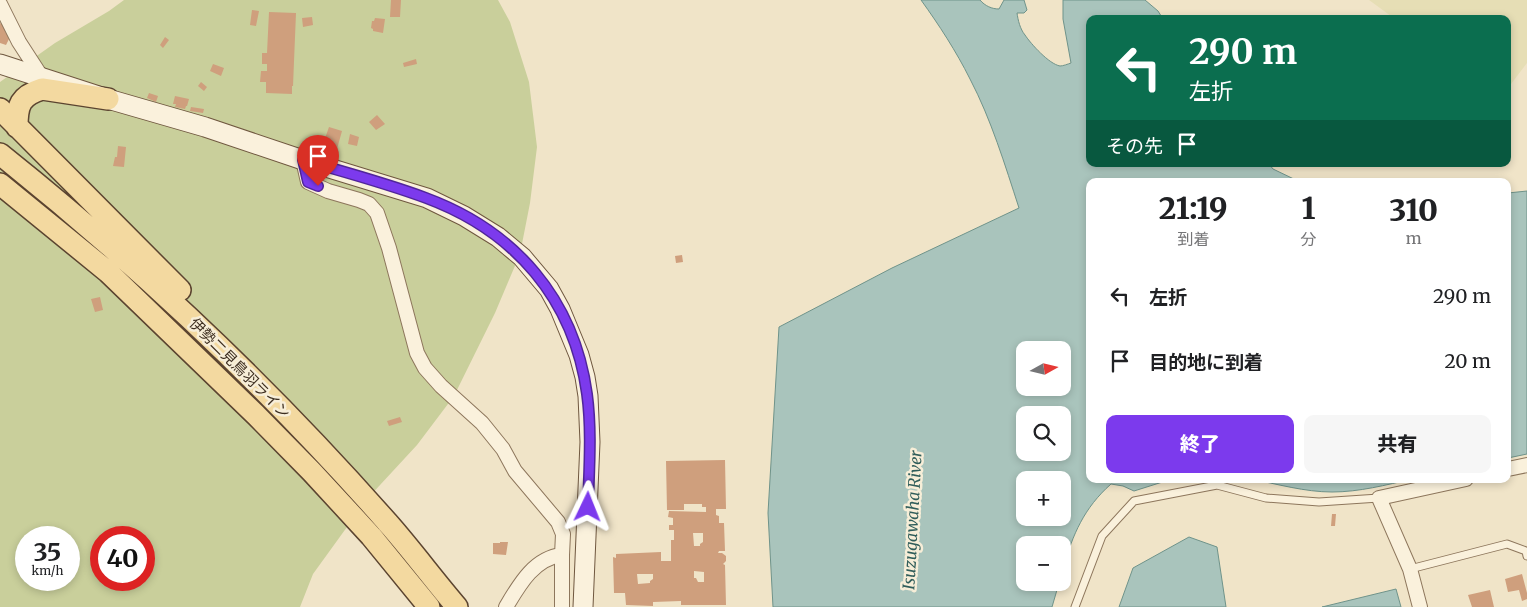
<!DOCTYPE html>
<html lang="ja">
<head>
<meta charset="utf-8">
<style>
  :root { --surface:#fff; --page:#f6f6f6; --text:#202124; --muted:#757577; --accent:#7c3aed }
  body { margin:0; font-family:Merriweather,"Noto Sans JP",serif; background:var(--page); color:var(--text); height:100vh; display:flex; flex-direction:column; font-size:19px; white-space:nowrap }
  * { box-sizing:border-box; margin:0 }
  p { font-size:16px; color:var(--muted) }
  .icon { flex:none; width:28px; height:28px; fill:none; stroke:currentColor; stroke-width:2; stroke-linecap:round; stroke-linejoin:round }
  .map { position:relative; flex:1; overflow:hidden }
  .panel { position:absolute; left:1086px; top:178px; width:425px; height:305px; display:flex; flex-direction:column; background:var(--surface); border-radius:10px; box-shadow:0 2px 8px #0003 }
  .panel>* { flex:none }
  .banner { position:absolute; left:1086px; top:15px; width:425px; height:152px; border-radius:10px; box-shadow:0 2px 8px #0003; background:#0b6e4f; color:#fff; overflow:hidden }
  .needle { width:32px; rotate:82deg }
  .fabs { position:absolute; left:1016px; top:341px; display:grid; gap:10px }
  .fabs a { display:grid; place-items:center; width:55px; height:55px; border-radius:10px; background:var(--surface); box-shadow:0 2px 8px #0003; font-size:25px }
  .speed { position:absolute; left:15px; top:526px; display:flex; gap:10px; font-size:25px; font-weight:700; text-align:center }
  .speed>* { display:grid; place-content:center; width:65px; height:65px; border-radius:50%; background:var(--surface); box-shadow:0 2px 8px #0003; line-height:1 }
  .speed small { font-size:12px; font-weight:400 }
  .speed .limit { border:8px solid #d22; background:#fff; color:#111 }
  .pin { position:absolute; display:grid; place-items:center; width:42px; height:42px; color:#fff; margin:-51px -21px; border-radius:50% 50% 50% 0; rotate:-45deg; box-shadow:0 0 5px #0007 }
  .pin .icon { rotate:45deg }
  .me { position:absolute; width:55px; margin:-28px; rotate:2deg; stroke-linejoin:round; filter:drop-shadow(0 0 4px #0008) }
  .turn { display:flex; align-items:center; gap:18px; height:105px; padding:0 20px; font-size:22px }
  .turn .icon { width:65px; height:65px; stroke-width:2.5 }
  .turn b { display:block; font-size:35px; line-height:42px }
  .then { display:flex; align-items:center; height:48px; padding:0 20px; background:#0003; gap:10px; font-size:19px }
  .eta { display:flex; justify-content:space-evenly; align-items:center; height:85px; text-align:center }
  .eta b { font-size:30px; font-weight:800; line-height:35px }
  .action { display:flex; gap:10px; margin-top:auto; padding:10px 20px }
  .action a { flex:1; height:58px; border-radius:10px; background:var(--accent); color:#fff; font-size:20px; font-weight:800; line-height:58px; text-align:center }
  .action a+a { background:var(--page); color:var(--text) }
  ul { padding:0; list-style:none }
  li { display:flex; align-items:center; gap:15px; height:65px; padding:0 20px }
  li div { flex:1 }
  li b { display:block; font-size:19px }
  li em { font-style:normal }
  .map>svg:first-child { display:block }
  .farmland { fill:#e6deb5 }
  .green { fill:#c9cf9b; fill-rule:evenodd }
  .water { fill:#a9c4bc; stroke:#6f938a; fill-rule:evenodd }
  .building { fill:#cf9f7d; fill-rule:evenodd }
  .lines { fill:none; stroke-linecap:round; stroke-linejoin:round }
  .lane-casing { stroke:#8d765c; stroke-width:9 }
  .street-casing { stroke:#8d765c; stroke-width:16 }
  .secondary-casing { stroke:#6f573f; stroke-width:21 }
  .primary-casing { stroke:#5b4430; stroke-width:24 }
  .lane { stroke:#faf1dc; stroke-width:7 }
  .street { stroke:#faf1dc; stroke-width:14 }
  .secondary { stroke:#faf1dc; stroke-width:19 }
  .primary { stroke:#f3d9a0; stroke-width:21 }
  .route-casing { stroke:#51269a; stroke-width:12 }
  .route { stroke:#7c3aed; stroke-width:9 }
  .labels { text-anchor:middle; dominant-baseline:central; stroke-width:5; stroke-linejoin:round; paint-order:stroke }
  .street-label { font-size:15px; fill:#3d2e20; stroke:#f7eed8 }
  .water-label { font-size:16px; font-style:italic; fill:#2f5d5a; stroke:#f7eed8 }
</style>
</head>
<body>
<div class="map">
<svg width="1527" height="607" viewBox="0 0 1527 607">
  <rect width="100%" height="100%" fill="#f0e4c8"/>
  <!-- farmland -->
  <path class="farmland" d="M1369,0H1527V63L1508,88V19H1395Z"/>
  <!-- green -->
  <path class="green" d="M124,0H498L510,22L529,82L537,147L530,203L520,254L495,313L454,396L417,445L368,498L313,574L300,607H0V82L55,43L109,11ZM26,538H69V580H26ZM101,538H144V580H101Z"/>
  <!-- water -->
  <path class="water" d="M921,0H980C985,6 992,9 999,9L1004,0H1024L1027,10L1024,13H1017C1018,20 1020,29 1025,35C1031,44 1049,64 1060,66C1063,66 1068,64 1071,63L1063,19V0H1145L1158,11L1163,19H1090V164H1269L1273,169L1298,181H1090V479H1172L1134,491L1123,486L1111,484C1084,508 1073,534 1063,568L1062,545H1025V582L1059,583L1052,607H773L768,513L779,327L892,268L1019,208C1005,165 991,119 970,79C956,51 939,25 921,0ZM1025,350H1062V388H1025ZM1025,415H1062V452H1025ZM1025,480H1062V518H1025Z
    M1527,191V454L1508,458V193Z
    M1251,479H1412C1386,485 1359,492 1332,492C1305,492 1277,484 1251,479Z
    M1189,537L1217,547L1226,607H1119L1133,568Z
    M1396,589L1401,607H1322Z"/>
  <!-- building -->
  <path class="building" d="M391,0H401L400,17H390Z
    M252,10L259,11L256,26L250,25Z
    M269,12L296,13L293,86H292V94L266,93V82H260L261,71H267V64H262V53H267Z
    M312,17L313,25L303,27L302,18Z
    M375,18L385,19L383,33L373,31V29L371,28L372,21H374Z
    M0,23L8,27L5,32L11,35L6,45L0,43Z
    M165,37L169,40L163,48L160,45Z
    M416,59L417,64L404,67L403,63Z
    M213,64L224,68L221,76L210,71Z
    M201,82L207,87L204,91L198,86Z
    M149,93L158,96L156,102L147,98Z
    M175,96L189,99L187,106H186L185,109L175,107L176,104H173Z
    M191,107L204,109L203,113L190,111Z
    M377,115L385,124L376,130L369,122Z
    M329,127L342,131L337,149L323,144Z
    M350,134L359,137L357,146L348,144Z
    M118,146L126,147L124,167L113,166L115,157H117Z
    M682,255L683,262L676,263L675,256Z
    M100,297L103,310L95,312L91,299Z
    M400,417L402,422L389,426L387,421Z
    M725,460L726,509H716V515L719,516V523H724L725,551H719L718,553H722L726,556V561L723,564L725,565L726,605H681V601L653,602V606L626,605L625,593H614L613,557L616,558V554L661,552V561H671V540H674V530H669V525H673V518L668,517L669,511L706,512V507H702V504H684V510H667L666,461ZM693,533H703V542L700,544V546H694ZM694,571L704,572V582H698L696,578H694ZM637,574H653V579L650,581V583L638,584Z
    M1332,514H1336L1335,526H1331Z
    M500,542H508L506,555L493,554V543H500Z
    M1522,574L1527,593V599L1522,601L1519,590L1508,592L1505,579Z
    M1490,590L1494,607H1472L1468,595Z"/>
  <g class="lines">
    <!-- lane casing -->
    <g class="lane-casing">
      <path id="lane" d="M1410,569L1507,544L1526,551L1527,556
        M1075,607L1102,536L1134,501L1217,485L1266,498L1319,502L1379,498"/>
    </g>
    <!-- street casing -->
    <g class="street-casing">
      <path id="street" d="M0,4L19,42L41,76
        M303,160L308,182L328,191L359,200L369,204L377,213L389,248L417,353L425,368L441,386L482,423L503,449L515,471L558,522L563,534L562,555C534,558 519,585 506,607
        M1508,469L1527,465
        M562,555V607
        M1420,607L1410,569L1379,498L1466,479"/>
    </g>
    <!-- secondary casing -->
    <g class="secondary-casing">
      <path id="secondary" d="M0,64L108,99L205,127L303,160L427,198L464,216L498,237L522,257L549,289L560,309L579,355L585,377L588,396L590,442L583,607"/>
    </g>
    <!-- primary casing -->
    <g class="primary-casing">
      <path id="primary" d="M0,109L180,290
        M17,127C17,105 20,96 42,89L108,99
        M0,154C139,265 269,388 387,522C411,549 433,579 457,607
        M0,184L108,272L256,415L312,472L371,536L429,607"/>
    </g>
    <!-- lane -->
    <use href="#lane" class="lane"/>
    <!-- street -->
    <use href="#street" class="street"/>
    <!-- secondary -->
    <use href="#secondary" class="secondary"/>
    <!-- primary -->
    <use href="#primary" class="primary"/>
  </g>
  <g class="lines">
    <!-- route casing -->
    <g class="route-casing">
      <path id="route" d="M318,186L308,182L303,160C344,172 386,183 426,198C515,231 574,299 587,394C592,431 589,470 588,507"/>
    </g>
    <!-- route -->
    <use href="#route" class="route"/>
  </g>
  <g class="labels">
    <!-- street labels -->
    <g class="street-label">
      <text transform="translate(240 368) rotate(45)">伊勢二見鳥羽ライン</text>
    </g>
    <!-- water labels -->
    <g class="water-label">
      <text transform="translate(912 520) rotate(-87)">Isuzugawaha River</text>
    </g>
  </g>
</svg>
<div class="fabs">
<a><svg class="needle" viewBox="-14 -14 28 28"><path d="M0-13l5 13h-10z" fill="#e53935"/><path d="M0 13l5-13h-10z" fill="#757577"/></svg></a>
<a><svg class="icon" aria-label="search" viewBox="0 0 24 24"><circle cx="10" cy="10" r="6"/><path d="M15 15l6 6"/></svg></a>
<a>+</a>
<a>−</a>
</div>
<div class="speed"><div>35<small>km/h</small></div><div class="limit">40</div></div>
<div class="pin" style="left:318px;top:186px;background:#d93025"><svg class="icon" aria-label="arrive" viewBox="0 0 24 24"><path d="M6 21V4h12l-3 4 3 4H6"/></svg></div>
<svg class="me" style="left:588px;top:507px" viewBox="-20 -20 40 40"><path d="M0-17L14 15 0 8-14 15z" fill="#7c3aed" stroke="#fff" stroke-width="4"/></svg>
<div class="banner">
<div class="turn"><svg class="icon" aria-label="left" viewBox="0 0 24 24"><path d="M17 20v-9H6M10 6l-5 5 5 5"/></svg><div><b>290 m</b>左折</div></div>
<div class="then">その先<svg class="icon" aria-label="arrive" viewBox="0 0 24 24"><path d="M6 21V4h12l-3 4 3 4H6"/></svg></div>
</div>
<section class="panel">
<div class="eta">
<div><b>21:19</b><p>到着</p></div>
<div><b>1</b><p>分</p></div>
<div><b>310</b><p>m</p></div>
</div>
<ul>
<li><svg class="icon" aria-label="left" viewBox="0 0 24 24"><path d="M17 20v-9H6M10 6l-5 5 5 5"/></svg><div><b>左折</b></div><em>290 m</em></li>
<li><svg class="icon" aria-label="arrive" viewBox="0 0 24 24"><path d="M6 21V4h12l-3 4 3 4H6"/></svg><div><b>目的地に到着</b></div><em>20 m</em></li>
</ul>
<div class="action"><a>終了</a><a>共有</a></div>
</section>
</div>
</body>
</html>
